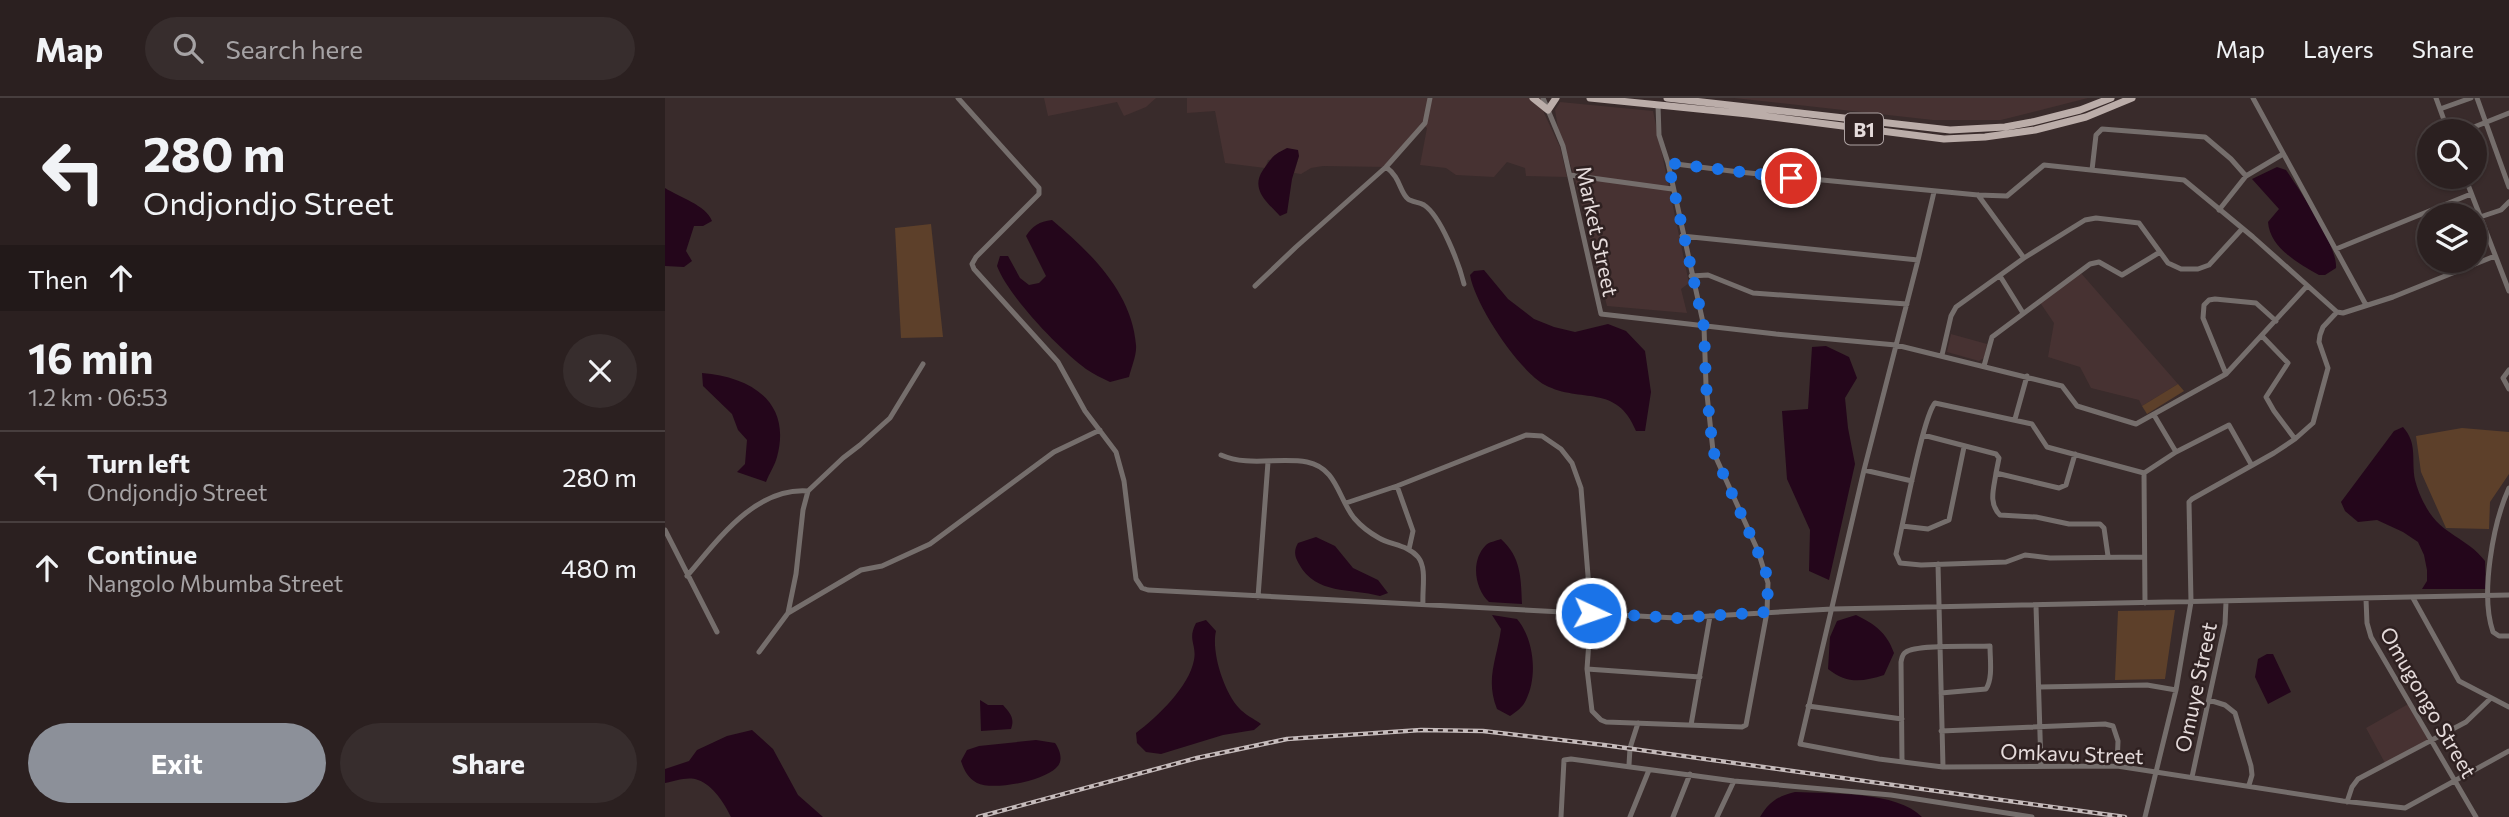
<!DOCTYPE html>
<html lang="en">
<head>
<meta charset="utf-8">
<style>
  :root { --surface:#2b2020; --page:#372d2d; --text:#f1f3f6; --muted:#a6a3a5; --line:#473e3e; --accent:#8c9099 }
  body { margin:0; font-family:Commissioner,sans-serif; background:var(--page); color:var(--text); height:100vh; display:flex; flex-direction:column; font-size:26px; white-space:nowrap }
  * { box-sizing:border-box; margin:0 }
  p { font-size:23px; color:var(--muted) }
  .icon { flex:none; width:38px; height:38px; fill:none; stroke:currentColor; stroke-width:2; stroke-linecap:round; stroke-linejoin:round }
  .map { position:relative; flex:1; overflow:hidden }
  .drawer { display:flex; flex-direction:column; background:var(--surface); width:665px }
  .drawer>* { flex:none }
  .banner { background:#2b2020; color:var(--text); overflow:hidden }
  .buttons { position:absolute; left:1752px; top:21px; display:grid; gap:14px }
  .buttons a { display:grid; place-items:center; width:70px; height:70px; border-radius:50%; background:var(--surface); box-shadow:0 2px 5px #0004,0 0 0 2px var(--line); font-size:35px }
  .pin { position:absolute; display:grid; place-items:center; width:60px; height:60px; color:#fff; margin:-30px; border:4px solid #fff; border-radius:50%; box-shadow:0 2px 7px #0007 }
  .me { position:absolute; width:77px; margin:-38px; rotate:93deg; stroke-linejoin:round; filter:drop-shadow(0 0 5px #0008) }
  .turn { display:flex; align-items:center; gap:24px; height:147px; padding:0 28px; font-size:32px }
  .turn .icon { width:91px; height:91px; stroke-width:2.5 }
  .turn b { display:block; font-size:49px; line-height:60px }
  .then { display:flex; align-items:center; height:66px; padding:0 28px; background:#0003; gap:14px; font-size:26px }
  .round { display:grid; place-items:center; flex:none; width:74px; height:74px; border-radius:37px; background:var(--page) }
  .headline { display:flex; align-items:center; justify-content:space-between; height:119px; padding:0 28px }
  h1 { font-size:42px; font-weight:700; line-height:52px }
  .button { display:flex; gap:14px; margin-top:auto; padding:14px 28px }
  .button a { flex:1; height:80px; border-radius:42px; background:var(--accent); color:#fff; font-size:28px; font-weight:700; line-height:80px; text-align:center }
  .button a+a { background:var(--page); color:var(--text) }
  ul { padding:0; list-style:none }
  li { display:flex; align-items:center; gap:21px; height:91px; padding:0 28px; border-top:2px solid var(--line) }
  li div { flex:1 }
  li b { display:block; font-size:26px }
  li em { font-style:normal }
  header { display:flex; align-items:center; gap:42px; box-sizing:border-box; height:98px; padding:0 35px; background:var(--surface); border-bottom:2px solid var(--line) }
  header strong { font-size:33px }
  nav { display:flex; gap:38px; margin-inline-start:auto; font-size:24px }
  .search { width:490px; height:63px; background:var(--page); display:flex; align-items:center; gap:18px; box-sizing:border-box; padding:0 24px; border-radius:38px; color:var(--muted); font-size:26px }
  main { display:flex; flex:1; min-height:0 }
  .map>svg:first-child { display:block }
  .built { fill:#473232 }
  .green { fill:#5d402a }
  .water { fill:#24061b }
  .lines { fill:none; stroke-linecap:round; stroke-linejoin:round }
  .minor { stroke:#756e6c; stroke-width:5 }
  .major { stroke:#bbada9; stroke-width:7 }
  .rail-casing { stroke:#c5bbbb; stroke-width:4.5 }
  .rail { stroke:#2f2121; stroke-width:2; stroke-dasharray:5; stroke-linecap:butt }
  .route { stroke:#1a73e8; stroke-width:12; stroke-dasharray:0 21.6 }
  .labels { text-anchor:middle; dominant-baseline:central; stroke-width:5; stroke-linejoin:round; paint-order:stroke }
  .shield { fill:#2f2121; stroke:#aea3a3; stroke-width:2 }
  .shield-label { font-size:19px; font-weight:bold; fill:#e5dbdb }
  .street-label { font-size:21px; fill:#e5dbdb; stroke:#2f2121 }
</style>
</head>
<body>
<header>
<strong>Map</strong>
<div class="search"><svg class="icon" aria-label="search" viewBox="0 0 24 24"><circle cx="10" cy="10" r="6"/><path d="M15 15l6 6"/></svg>Search here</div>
<nav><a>Map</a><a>Layers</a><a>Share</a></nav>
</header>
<main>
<section class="drawer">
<div class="banner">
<div class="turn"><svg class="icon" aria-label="left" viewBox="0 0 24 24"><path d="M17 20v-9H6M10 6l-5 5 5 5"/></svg><div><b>280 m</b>Ondjondjo Street</div></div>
<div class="then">Then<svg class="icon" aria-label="ahead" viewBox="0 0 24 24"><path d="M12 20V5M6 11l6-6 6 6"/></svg></div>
</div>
<div class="headline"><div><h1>16 min</h1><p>1.2 km · 06:53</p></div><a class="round"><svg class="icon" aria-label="close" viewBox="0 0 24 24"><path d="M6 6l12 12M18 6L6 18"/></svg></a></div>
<ul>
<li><svg class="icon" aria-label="left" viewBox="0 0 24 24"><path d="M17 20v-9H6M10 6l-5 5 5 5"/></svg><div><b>Turn left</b><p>Ondjondjo Street</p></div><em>280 m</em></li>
<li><svg class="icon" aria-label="ahead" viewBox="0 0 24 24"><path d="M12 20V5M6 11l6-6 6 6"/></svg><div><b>Continue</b><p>Nangolo Mbumba Street</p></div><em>480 m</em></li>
</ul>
<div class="button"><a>Exit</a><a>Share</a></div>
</section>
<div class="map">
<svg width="1844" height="719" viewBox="0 0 1844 719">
  <rect width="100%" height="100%" fill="#392b2b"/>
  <!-- built -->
  <path class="built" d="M379,0H491L481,9L459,18L452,4L383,18Z
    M522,0H877L879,15L895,49L902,79L861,78L860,70L842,64L829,79L791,77L781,70L755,67L762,30L758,27L721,69L658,68L646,70L636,76L629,75L634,58L603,62L600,70L560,65L550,13L522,15Z
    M1069,0H1423L1336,22H1268Z
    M895,4L988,13L1024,185L1016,191L1022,215L942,208L910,81L893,30L890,12Z
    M1415,174L1513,286L1477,308L1474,302L1426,290L1415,269L1383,259L1389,225L1374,203Z
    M1286,236L1322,246L1319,260L1314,263L1282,254Z
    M1745,605L1767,643L1720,665L1701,630Z"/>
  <!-- green -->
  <path class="green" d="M266,126L278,239L236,240L230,130Z
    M1513,286L1519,293L1482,316L1477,308Z
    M1797,330L1844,334V376L1825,404L1824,431L1781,430L1756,374L1751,338Z
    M1510,512L1500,581L1450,582L1453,513Z"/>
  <!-- water -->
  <path class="water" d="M622,50L633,52L634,58L627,81L622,115L615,118C602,104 585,91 598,72C607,59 608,57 622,50Z
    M1612,69L1621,72C1634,91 1673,148 1671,170L1660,177H1654C1633,165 1605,150 1603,124L1614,111L1587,81Z
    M0,90C14,99 41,107 47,123L38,128H29L21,153L27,163L19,169L0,168Z
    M387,122C425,154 467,194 471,247C472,257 466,270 464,279L445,284C437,280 428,276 421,271C394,251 344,199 332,168L335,158H343L355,180L364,187L374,185L381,178L361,138C368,127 374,124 387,122Z
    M819,172L843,201L869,221L889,229L910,234L943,226L961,233L980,253L986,294L980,333H971C952,285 916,306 880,287C854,273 810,207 805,177L809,173Z
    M1161,248L1184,259L1192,280L1180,300L1183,330L1190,366L1164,482L1144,473L1145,432L1122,381L1117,313L1143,311L1147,249Z
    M37,275C86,279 127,304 112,359C110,367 104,376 101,384L72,374L80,366L82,342L73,332L67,316L38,288Z
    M1738,329C1753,346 1746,361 1750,382C1752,390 1756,400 1760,407C1775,437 1802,439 1820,463L1821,491H1757L1762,483V472L1759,457L1753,444L1738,434L1712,422L1693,424L1680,413L1676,404L1729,333Z
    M651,439L670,448L688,470L713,482L723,495L715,498C685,490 651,497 634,466C629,458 629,452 633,445Z
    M836,441C856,459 856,480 857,506L824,504C810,491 805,463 821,447C824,444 831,443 836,441Z
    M827,517L852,521C869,541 873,578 861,602C858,609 851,614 845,618L832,611C820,581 832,561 836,531Z
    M1191,517C1210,526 1222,535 1229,555L1219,577C1197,584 1182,586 1163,571L1165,539L1172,523Z
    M541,522L551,533C546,554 559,594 574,610C579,616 589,621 596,626L589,632L558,637L496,656L481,654L472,645L471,635C492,619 524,589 529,562C532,546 522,542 531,525Z
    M1602,556H1608L1626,594L1603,606L1590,579L1593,561Z
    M315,602L323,607H338C345,615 350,620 346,631L316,633Z
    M87,632L108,651L133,697L158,719H66C60,706 48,687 33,682C23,678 10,683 0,685V671L24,663L32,652L62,638Z
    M371,642L390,645C395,652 399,663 391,670C378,683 328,693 312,685C303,680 299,672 296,663L302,652L314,648Z
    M1130,694C1166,696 1232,693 1257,719H1095C1104,704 1113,698 1130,694Z"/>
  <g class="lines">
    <!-- minor -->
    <path class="minor" d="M293,0L374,90V96L311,159L307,166L309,171L393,264L420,313L451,354L459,383L471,481L477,490L483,492L1011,520L1167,511L1844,497
      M878,0L898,48L936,216L1111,236L1231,247L1397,288L1412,308L1471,326L1561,276L1642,188
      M1588,0L1701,207
      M1771,0L1783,33
      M1812,0L1844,89
      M1775,11L1806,0
      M1799,33L1844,15
      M1003,65L1074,74L1313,97L1342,98L1379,67L1519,82L1588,139L1672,214L1678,215L1728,199L1830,158
      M721,69C736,80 734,93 743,101C747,104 754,104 759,107C776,118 794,166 799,186
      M1427,72L1431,37L1437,31L1540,39L1566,61L1581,78
      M905,77L1007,91
      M1800,79L1844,193
      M1269,94L1253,162L1199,372L1135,646L1214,661L1278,669L1452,668L1678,703L1740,710L1844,653
      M1313,97L1359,160
      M1554,112L1581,78L1618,56
      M1815,119L1836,112L1844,104
      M1017,138L1253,162
      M1671,151L1806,96
      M1026,178L1043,177L1088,195L1242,206
      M1335,178L1358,215
      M590,188L631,149L721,69L760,25L765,0
      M1597,238L1623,265L1601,299L1609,313L1630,341
      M1277,257L1286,218L1291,209L1359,160L1420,122L1431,120L1474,125L1503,165L1516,171H1533L1544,167L1577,131
      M1319,268L1327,239L1425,166L1434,164L1457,177L1495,154
      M1844,272L1838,280L1844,291
      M1561,276L1538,220L1539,207L1544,202L1550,201L1591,205L1611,223
      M1489,317L1511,354
      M1350,321L1362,278
      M1258,337L1331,356L1334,360L1331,375L1394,390L1401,387L1410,356
      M1299,349L1284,422L1263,431L1237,428L1231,456L1235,465L1256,467L1341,464L1360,457L1385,460L1479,459
      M556,357C583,369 614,359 642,364C672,370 673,400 689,420C695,427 705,435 714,440C726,447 743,447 753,459C762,470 757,491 758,506
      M1199,372L1247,383
      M1331,375C1329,390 1323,405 1335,417L1371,419L1404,426H1435L1439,430L1443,458
      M1479,375L1511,354L1564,327L1586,366
      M1479,375L1480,505
      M732,388L748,433L744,451
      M1844,390C1828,425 1815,497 1828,534L1834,538H1844
      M681,405L732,388L861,337L877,338L896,351L907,365L916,390L926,515L922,571L927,613L936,622L941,624L1077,629L1081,627L1102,514L1103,485L1093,453L1048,353L1041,287L1039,229L1003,65L994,37L993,7
      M1237,428C1242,406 1259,317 1270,305L1367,326L1382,349L1479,375
      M0,432L52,534
      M1273,466L1278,669
      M22,478C53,442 90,389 143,393
      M593,499L603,364
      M1748,500L1794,583L1844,609
      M1701,501L1702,525L1706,539L1811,719
      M1371,508L1376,668
      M123,515L196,472L217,468L265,446L389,354L435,332
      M94,554L123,515L131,476L138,412L143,393L178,360L195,347L225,320L258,266
      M922,571L1035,579
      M1374,589L1482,587L1511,592
      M1544,602L1560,607L1570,615L1586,668L1587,677L1584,687
      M1143,608L1237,621
      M1026,627L1045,518
      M1276,633L1440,626L1448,628L1453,643L1452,668
      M1237,663L1236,564C1237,560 1237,556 1241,554C1251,546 1310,549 1325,548C1325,562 1328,580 1321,591L1276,595
      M964,667L965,650L973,625
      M1527,679L1560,526L1561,504
      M1682,704L1687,689L1693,681L1801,624L1826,600
      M896,719L899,662L906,661L1069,683L1226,697L1367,719
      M965,719L984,672
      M1008,719L1025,676
      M1052,719L1069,683
      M1480,719L1511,592L1526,504L1524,404L1527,401L1609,355L1630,341L1648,325L1663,270L1654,244L1655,237L1658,229L1672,214"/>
    <!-- major -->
    <path class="major" d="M868,0L883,12L891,0
      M925,0L1083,16L1279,41L1320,39L1370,32L1421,19L1467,0
      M1002,0L1285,32L1340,29L1367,24L1415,12L1446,0"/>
    <!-- rail casing -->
    <g class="rail-casing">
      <path id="rail" d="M313,719L532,660L622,641L756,632L818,633L939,647L1460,719"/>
    </g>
    <!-- rail -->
    <use href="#rail" class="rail"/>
  </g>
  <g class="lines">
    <!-- route -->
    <path class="route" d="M926,515L1012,520L1102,514L1103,485L1100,470L1048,353L1041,287L1039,229L1003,65L1126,80"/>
  </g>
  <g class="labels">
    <!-- shield labels -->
    <rect class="shield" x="1180" y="15.5" width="38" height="31" rx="5"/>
    <g class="shield-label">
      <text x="1199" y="31">B1</text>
    </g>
    <!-- street labels -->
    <g class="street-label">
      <text transform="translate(933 133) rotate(78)">Market Street</text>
      <text transform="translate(1530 589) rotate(-78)">Omuye Street</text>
      <text transform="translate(1764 604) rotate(60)">Omugongo Street</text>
      <text transform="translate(1407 655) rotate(2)">Omkavu Street</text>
    </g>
  </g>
</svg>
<div class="buttons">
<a><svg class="icon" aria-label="search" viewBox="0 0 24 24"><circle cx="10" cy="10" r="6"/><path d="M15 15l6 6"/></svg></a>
<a><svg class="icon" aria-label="layers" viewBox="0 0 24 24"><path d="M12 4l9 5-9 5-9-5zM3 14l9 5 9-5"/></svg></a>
</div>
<div class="pin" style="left:1126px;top:80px;background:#d93025"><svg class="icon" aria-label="arrive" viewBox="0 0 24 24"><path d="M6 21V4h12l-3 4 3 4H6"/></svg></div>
<svg class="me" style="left:926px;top:515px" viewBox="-20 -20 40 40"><circle r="17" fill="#1a73e8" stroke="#fff" stroke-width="3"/><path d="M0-11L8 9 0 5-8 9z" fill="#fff"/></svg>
</div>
</main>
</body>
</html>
